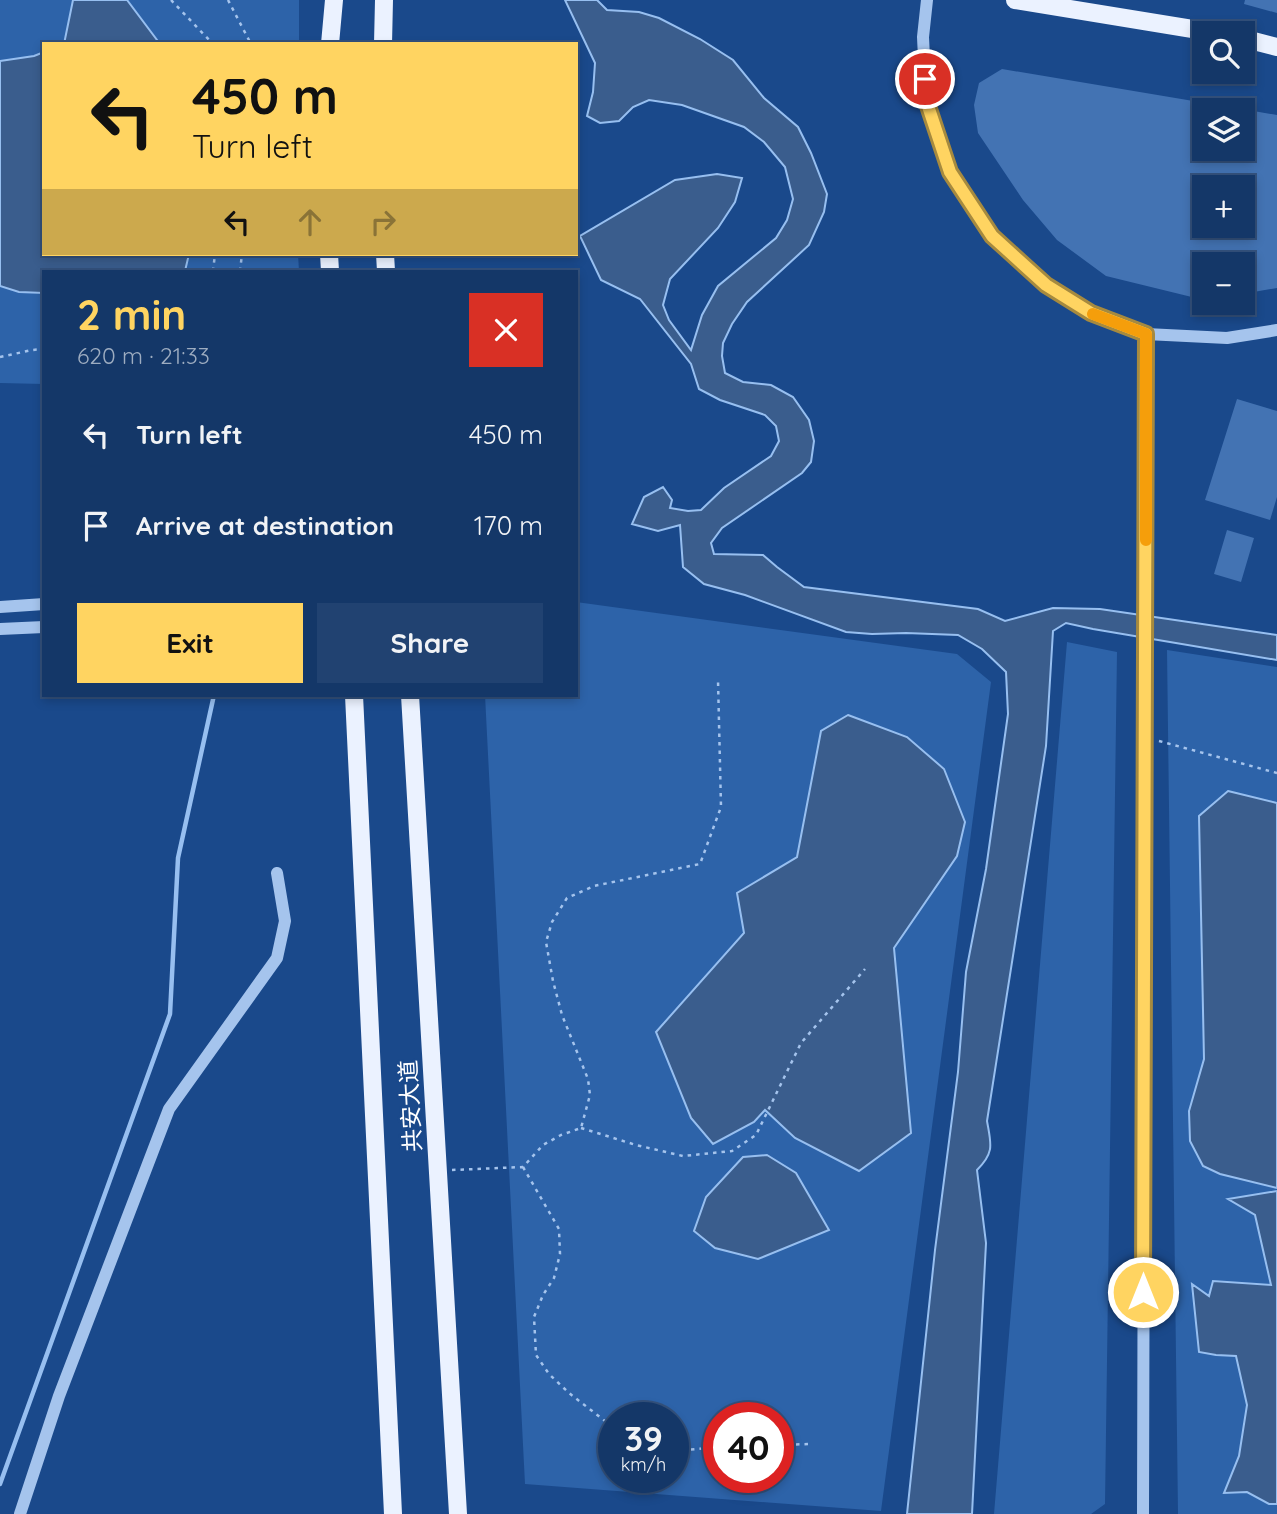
<!DOCTYPE html>
<html lang="en">
<head>
<meta charset="utf-8">
<style>
  :root { --surface:#143768; --page:#214271; --text:#f1f3f6; --muted:#9dacc0; --line:#33517c; --accent:#ffd461 }
  body { margin:0; font-family:Quicksand,"Noto Sans SC",sans-serif; background:var(--page); color:var(--text); height:100vh; display:flex; flex-direction:column; font-size:26px; white-space:nowrap }
  * { box-sizing:border-box; margin:0 }
  p { font-size:23px; color:var(--muted) }
  .icon { flex:none; width:38px; height:38px; fill:none; stroke:currentColor; stroke-width:2; stroke-linecap:round; stroke-linejoin:round }
  .map { position:relative; flex:1; overflow:hidden }
  .panel { position:absolute; left:42px; top:270px; width:536px; height:427px; display:flex; flex-direction:column; background:var(--surface); border-radius:0px; box-shadow:0 4px 10px #0003,0 0 0 2px var(--line) }
  .panel>* { flex:none }
  .guide { position:absolute; left:42px; top:42px; width:536px; height:214px; border-radius:0px; box-shadow:0 4px 10px #0003,0 0 0 2px var(--line); background:#ffd461; color:#111; overflow:hidden }
  .buttons { position:absolute; left:1192px; top:21px; display:grid; gap:14px }
  .buttons a { display:grid; place-items:center; width:63px; height:63px; border-radius:0px; background:var(--surface); box-shadow:0 4px 10px #0003,0 0 0 2px var(--line); font-size:35px }
  .speed { position:absolute; left:598px; top:1402px; display:flex; gap:14px; font-size:35px; font-weight:700; text-align:center }
  .speed>* { display:grid; place-content:center; width:91px; height:91px; border-radius:50%; background:var(--surface); box-shadow:0 4px 10px #0003,0 0 0 2px var(--line); line-height:1 }
  .speed small { font-size:18px; font-weight:400 }
  .speed .limit { border:10px solid #d22; background:#fff; color:#111 }
  .pin { position:absolute; display:grid; place-items:center; width:60px; height:60px; color:#fff; margin:-30px; border:4px solid #fff; border-radius:50%; box-shadow:0 2px 7px #0007 }
  .me { position:absolute; width:77px; margin:-38px; rotate:0deg; stroke-linejoin:round; filter:drop-shadow(0 0 5px #0008) }
  .turn { display:flex; align-items:center; gap:24px; height:147px; padding:0 35px; font-size:32px }
  .turn .icon { width:91px; height:91px; stroke-width:2.5 }
  .turn b { display:block; font-size:49px; line-height:60px }
  .lanes { display:flex; align-items:center; height:66px; padding:0 35px; background:#0003; justify-content:center; gap:35px; direction:ltr }
  .lanes .off { opacity:.35 }
  .round { display:grid; place-items:center; flex:none; width:74px; height:74px; border-radius:0px; background:var(--page) }
  .summary { display:flex; align-items:center; justify-content:space-between; height:119px; padding:0 35px }
  h1 { font-size:42px; font-weight:800; line-height:52px; color:var(--accent) }
  .button { display:flex; gap:14px; margin-top:auto; padding:14px 35px }
  .button a { flex:1; height:80px; border-radius:0px; background:var(--accent); color:#111; font-size:28px; font-weight:800; line-height:80px; text-align:center }
  .button a+a { background:var(--page); color:var(--text) }
  ul { padding:0; list-style:none }
  li { display:flex; align-items:center; gap:21px; height:91px; padding:0 35px }
  li div { flex:1 }
  li b { display:block; font-size:26px }
  li em { font-style:normal }
  .map>svg:first-child { display:block }
  .green { fill:#2d63a9; fill-rule:evenodd }
  .water { fill:#3a5d8d; stroke:#97bff0; stroke-width:2 }
  .lines { fill:none; stroke-linecap:round; stroke-linejoin:round }
  .stream { stroke:#97bff0; stroke-width:4.5 }
  .building { fill:#4373b3; fill-rule:evenodd }
  .path { stroke:#a5c4ed; stroke-width:2.5; stroke-dasharray:3.5 5; stroke-linecap:butt }
  .minor { stroke:#a5c4ed; stroke-width:12 }
  .major { stroke:#ebf2ff; stroke-width:18 }
  .route-casing { stroke:#a68a3f; stroke-width:18 }
  .route { stroke:#ffd461; stroke-width:12 }
  .slow { stroke:#f59e0b; stroke-width:12 }
  .labels { text-anchor:middle; dominant-baseline:central; stroke-width:5; stroke-linejoin:round; paint-order:stroke }
  .street-label { font-size:23px; fill:#fff; stroke:#1a498b }
</style>
</head>
<body>
<div class="map">
<svg width="1277" height="1514" viewBox="0 0 1277 1514">
  <rect width="100%" height="100%" fill="#1a498b"/>
  <!-- green -->
  <path class="green" d="M0,0H299V44H44V254H298L299,271H44V384L0,383Z
    M576,602L957,654L991,682L881,1511L525,1484L485,695H576ZM614,1418H674V1477H614ZM719,1418H779V1477H719Z
    M1067,642L1117,652L1105,1504L1091,1514H994Z
    M1167,650L1277,667V1514H1178Z"/>
  <!-- water -->
  <path class="water" d="M73,0H127L160,44H64Z
    M565,0H597L607,10L639,12L659,18L700,39L733,60L764,98L798,127L811,153L827,194L824,212L809,245L747,302L732,324L723,343L722,356L725,373L743,382L771,385L793,397L809,420L814,441L811,462L802,473L722,528L711,543L714,554L763,555L777,567L804,587L978,609L1005,621L1053,608L1100,609L1277,635V660L1093,629L1066,623L1053,631L1046,746L987,1121C991,1144 995,1152 977,1170L986,1243L972,1514H907L935,1250L958,1072L966,972L986,869L1008,714L1006,672L982,649L958,635L906,633L872,634L846,632L745,595L704,584L683,567L680,525L658,531L632,524L644,497L663,487L672,500L670,508L688,511L701,510L724,488L771,456L779,441L776,426L765,415L720,400L699,389L691,364L640,299L601,280L580,236L675,180L717,174L742,178L735,202L718,228L670,279L663,305L669,320L691,350L702,315L718,286L776,238L787,220L793,199L785,167L764,142L744,127L682,105L649,100L633,107L619,121L600,123L587,116L593,92L595,63Z
    M44,52V254H189L185,271H44V293L19,292L0,286V61L34,56Z
    M848,715L907,737L944,769L965,822L957,856L894,948L911,1133L859,1171L795,1138L765,1110L754,1122L713,1144L691,1118L656,1032L744,933L737,893L797,857L821,731Z
    M1228,791L1277,803V1188L1220,1174L1203,1166L1190,1141L1189,1111L1204,1059L1199,816Z
    M767,1155L796,1173L829,1230L758,1259L715,1248L694,1231L706,1197L743,1157Z
    M1277,1191V1504H1269L1247,1492L1224,1493L1239,1456L1247,1405L1236,1356L1216,1355L1199,1352L1192,1284L1209,1296L1213,1281L1271,1285L1255,1215L1228,1199Z"/>
  <g class="lines">
    <!-- stream -->
    <path class="stream" d="M0,1484L170,1014L178,858L214,695"/>
  </g>
  <!-- building -->
  <path class="building" d="M1245,0H1277V13L1244,4Z
    M1002,69L1241,109V110H1204V149H1242V109L1277,115V288L1242,294V264H1204V300L1106,276L1057,240L1023,200L978,133L974,105L979,83ZM1204,187H1242V226H1204Z
    M1237,399L1277,411V497L1270,520L1205,500Z
    M1227,530L1254,538L1241,582L1214,574Z"/>
  <g class="lines">
    <!-- path -->
    <path class="path" d="M171,0L213,44
      M228,0L251,44
      M213,271L215,254
      M240,271L242,254
      M0,357L32,350L44,349
      M1159,741L1277,773
      M581,1128L636,1145L683,1156L732,1151L756,1135L801,1043L865,969
      M523,1167L559,1229L560,1254L554,1278L543,1295L534,1317L536,1355L549,1374L569,1393L614,1428
      M452,1170L523,1167L543,1145L561,1135L581,1128L590,1095L588,1079L562,1015L553,981L546,942L552,922L567,898L594,886L700,864L721,807L718,680
      M779,1445L811,1444
      M674,1451L719,1447"/>
    <!-- minor -->
    <path class="minor" d="M927,0L923,37L926,100L950,172L991,236L1047,285L1091,313L1146,334L1227,338L1277,330
      M0,607L44,604
      M0,629L44,627
      M20,1514L59,1396L169,1109L277,958L285,921L277,873
      M1143,1514L1146,334"/>
    <!-- major -->
    <path class="major" d="M1015,0L1217,33
      M1242,38L1277,47
      M330,44L334,0
      M383,44L384,0
      M329,254L330,271
      M385,254L386,271
      M354,695L393,1514
      M410,695L458,1514"/>
  </g>
  <g class="lines">
    <!-- route casing -->
    <g class="route-casing">
      <path id="route" d="M925,79L926,100L950,172L992,236L1046,285L1091,313L1146,334L1143,1292"/>
    </g>
    <!-- route -->
    <use href="#route" class="route"/>
    <!-- slow -->
    <path class="slow" d="M1093,314L1146,334V540"/>
  </g>
  <g class="labels">
    <!-- street labels -->
    <g class="street-label">
      <text transform="translate(410 1106) rotate(-93)">共安大道</text>
    </g>
  </g>
</svg>
<div class="buttons">
<a><svg class="icon" aria-label="search" viewBox="0 0 24 24"><circle cx="10" cy="10" r="6"/><path d="M15 15l6 6"/></svg></a>
<a><svg class="icon" aria-label="layers" viewBox="0 0 24 24"><path d="M12 4l9 5-9 5-9-5zM3 14l9 5 9-5"/></svg></a>
<a>+</a>
<a>−</a>
</div>
<div class="speed"><div>39<small>km/h</small></div><div class="limit">40</div></div>
<div class="pin" style="left:925px;top:79px;background:#d93025"><svg class="icon" aria-label="arrive" viewBox="0 0 24 24"><path d="M6 21V4h12l-3 4 3 4H6"/></svg></div>
<svg class="me" style="left:1143px;top:1292px" viewBox="-20 -20 40 40"><circle r="17" fill="#ffd461" stroke="#fff" stroke-width="3"/><path d="M0-11L8 9 0 5-8 9z" fill="#fff"/></svg>
<div class="guide">
<div class="turn"><svg class="icon" aria-label="left" viewBox="0 0 24 24"><path d="M17 20v-9H6M10 6l-5 5 5 5"/></svg><div><b>450 m</b>Turn left</div></div>
<div class="lanes"><svg class="icon" aria-label="left" viewBox="0 0 24 24"><path d="M17 20v-9H6M10 6l-5 5 5 5"/></svg><svg class="icon off" aria-label="ahead" viewBox="0 0 24 24"><path d="M12 20V5M6 11l6-6 6 6"/></svg><svg class="icon off" aria-label="right" viewBox="0 0 24 24"><path d="M7 20v-9h11M14 6l5 5-5 5"/></svg></div>
</div>
<section class="panel">
<div class="summary"><div><h1>2 min</h1><p>620 m · 21:33</p></div><a class="round" style="background:#d93025;color:#fff"><svg class="icon" aria-label="close" viewBox="0 0 24 24"><path d="M6 6l12 12M18 6L6 18"/></svg></a></div>
<ul>
<li><svg class="icon" aria-label="left" viewBox="0 0 24 24"><path d="M17 20v-9H6M10 6l-5 5 5 5"/></svg><div><b>Turn left</b></div><em>450 m</em></li>
<li><svg class="icon" aria-label="arrive" viewBox="0 0 24 24"><path d="M6 21V4h12l-3 4 3 4H6"/></svg><div><b>Arrive at destination</b></div><em>170 m</em></li>
</ul>
<div class="button"><a>Exit</a><a>Share</a></div>
</section>
</div>
</body>
</html>
